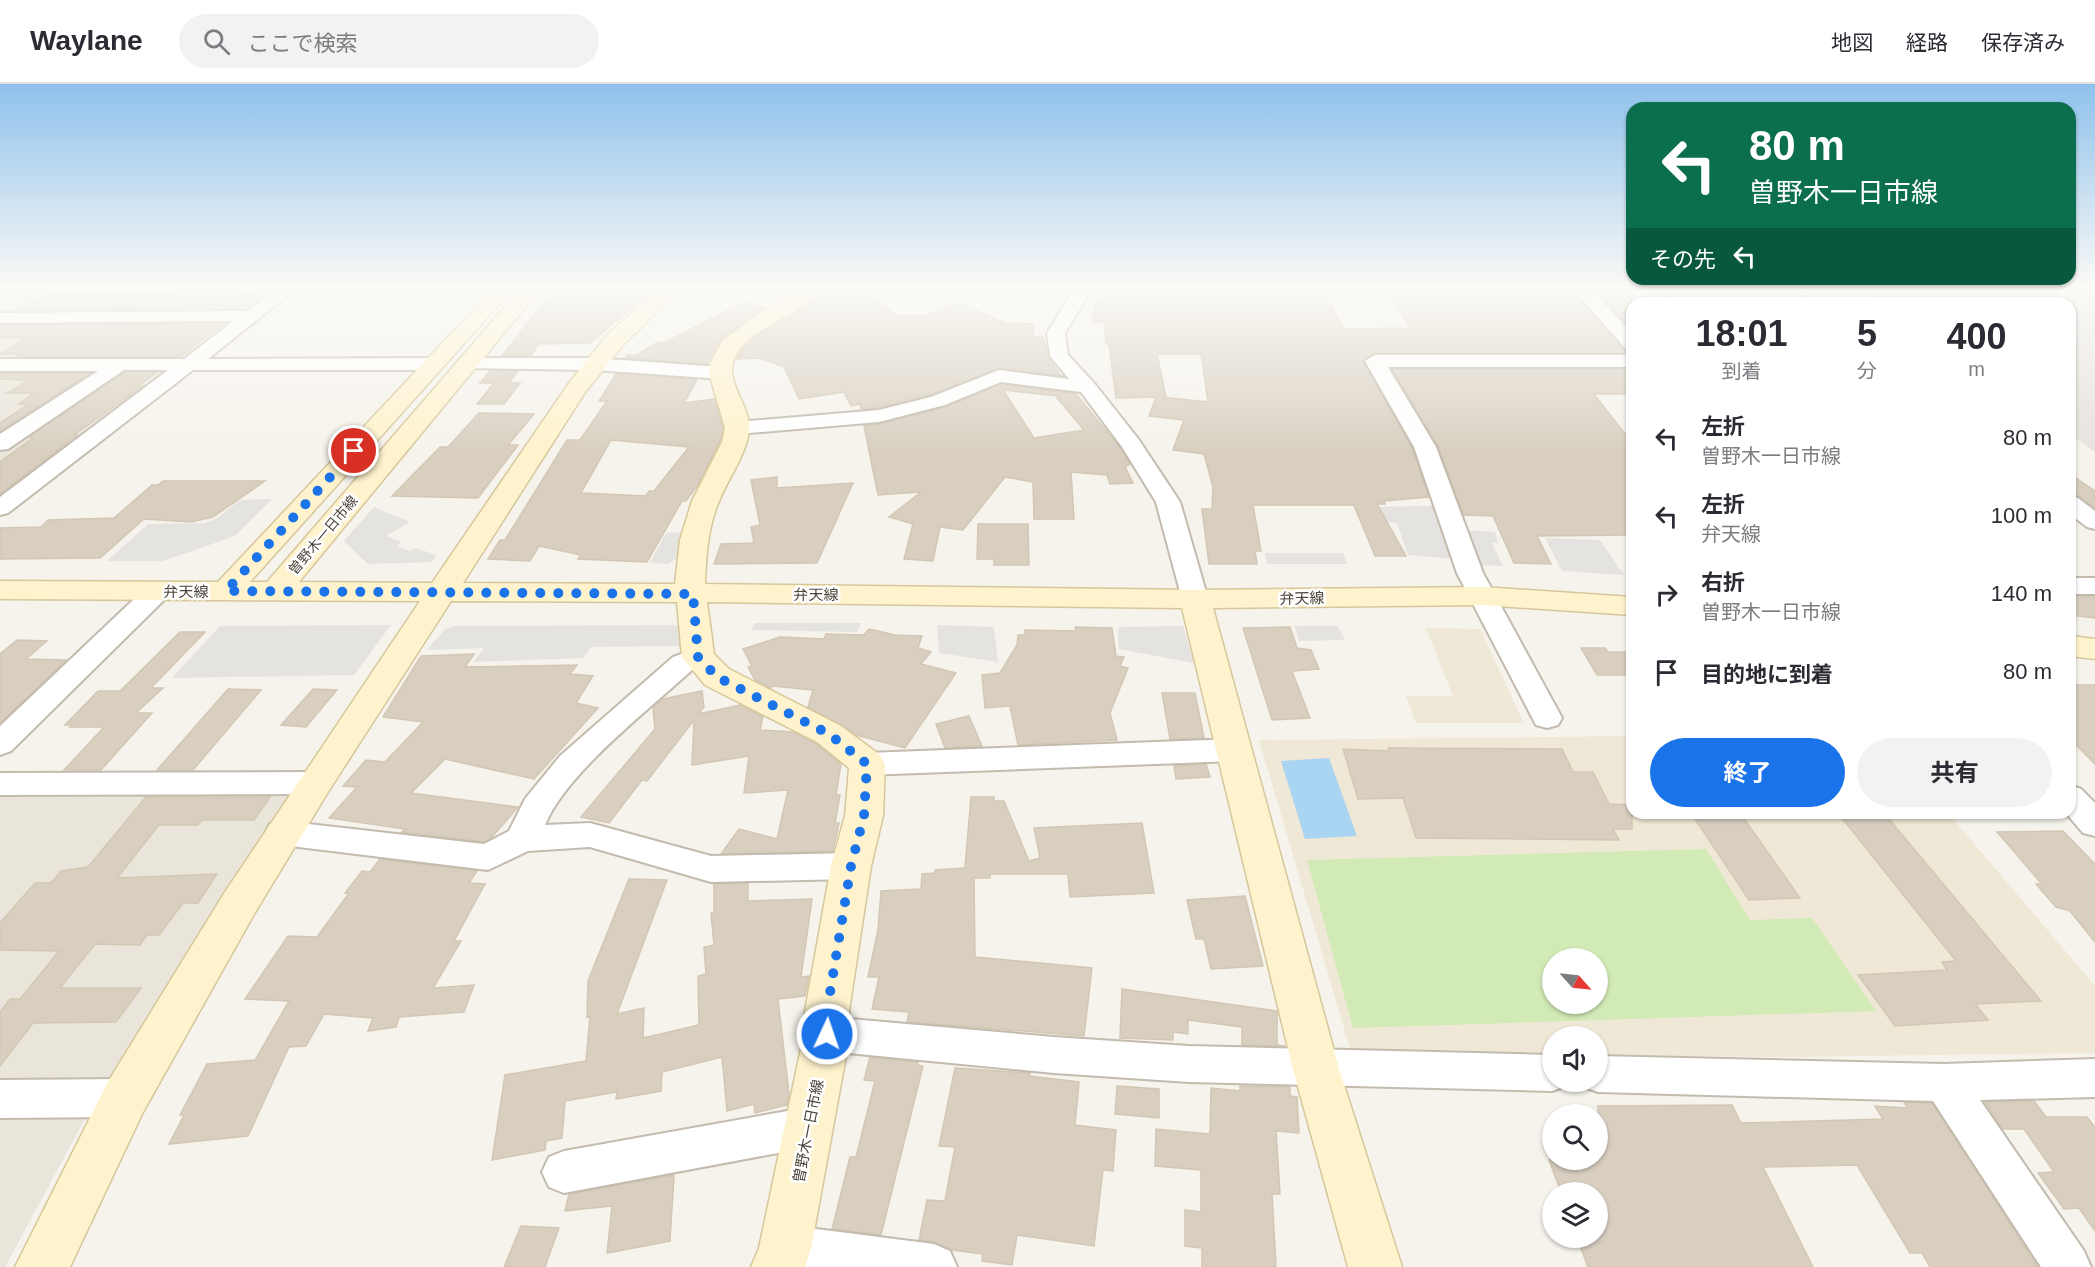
<!DOCTYPE html>
<html lang="ja">
<head>
<meta charset="utf-8">
<style>
  :root { --surface:#fff; --page:#f2f2f3; --text:#2b2b33; --muted:#7c7c81; --line:#e1e1e2; --accent:#1a73e8 }
  body { margin:0; font-family:Helvetica,"Noto Sans JP",sans-serif; background:var(--page); color:var(--text); height:100vh; display:flex; flex-direction:column; font-size:22px; white-space:nowrap }
  * { box-sizing:border-box; margin:0 }
  p { font-size:20px; color:var(--muted) }
  .icon { flex:none; width:33px; height:33px; fill:none; stroke:currentColor; stroke-width:2; stroke-linecap:round; stroke-linejoin:round }
  .map { position:relative; flex:1; overflow:hidden }
  .sheet { position:absolute; left:1626px; top:213px; width:450px; height:522px; display:flex; flex-direction:column; background:var(--surface); border-radius:18px; box-shadow:0 2px 4px #0004 }
  .sheet>* { flex:none }
  .hud { position:absolute; left:1626px; top:18px; width:450px; height:183px; border-radius:18px; box-shadow:0 2px 4px #0004; background:#0b6e4f; color:#fff; overflow:hidden }
  .needle { width:39px; rotate:117deg }
  .buttons { position:absolute; left:1542px; top:864px; display:grid; gap:12px }
  .buttons a { display:grid; place-items:center; width:66px; height:66px; border-radius:50%; background:var(--surface); box-shadow:0 2px 4px #0004; font-size:30px }
  .pin { position:absolute; display:grid; place-items:center; width:51px; height:51px; color:#fff; margin:-26px; border:3px solid #fff; border-radius:50%; box-shadow:0 2px 6px #0007 }
  .me { position:absolute; width:66px; margin:-33px; rotate:3deg; stroke-linejoin:round; filter:drop-shadow(0 0 4px #0008) }
  .turn { display:flex; align-items:center; gap:21px; height:126px; padding:0 24px; font-size:27px }
  .turn .icon { width:78px; height:78px; stroke-width:2.5 }
  .turn b { display:block; font-size:42px; line-height:51px }
  .then { display:flex; align-items:center; height:57px; padding:0 24px; background:#0003; gap:12px; font-size:22px }
  .eta { display:flex; justify-content:space-evenly; align-items:center; height:102px; text-align:center }
  .eta b { font-size:36px; font-weight:700; line-height:42px }
  .action { display:flex; gap:12px; margin-top:auto; padding:12px 24px }
  .action a { flex:1; height:69px; border-radius:36px; background:var(--accent); color:#fff; font-size:24px; font-weight:700; line-height:69px; text-align:center }
  .action a+a { background:var(--page); color:var(--text) }
  ul { padding:0; list-style:none }
  li { display:flex; align-items:center; gap:18px; height:78px; padding:0 24px }
  li div { flex:1 }
  li b { display:block; font-size:22px }
  li em { font-style:normal }
  header { display:flex; align-items:center; gap:36px; box-sizing:border-box; height:84px; padding:0 30px; background:var(--surface); border-bottom:2px solid var(--line) }
  header strong { font-size:28px }
  nav { display:flex; gap:33px; margin-inline-start:auto; font-size:21px }
  .search { width:420px; height:54px; background:var(--page); display:flex; align-items:center; gap:15px; box-sizing:border-box; padding:0 21px; border-radius:33px; color:var(--muted); font-size:22px }
  .map>svg:first-child { display:block }
  .residential { fill:#eae5da }
  .industrial { fill:#e6e2dd }
  .education { fill:#efe8d6; fill-rule:evenodd }
  .green { fill:#d2eab5; fill-rule:evenodd }
  .parking { fill:#e5e3e0 }
  .water { fill:#a9d4f2 }
  .building { fill:#d8cfc1; stroke:#d3c7b4; stroke-width:1.5; fill-rule:evenodd }
  .lines { fill:none; stroke-linecap:round; stroke-linejoin:round }
  .street-casing { stroke:#c2bbae; stroke-width:4 }
  .secondary-casing { stroke:#d6c79b; stroke-width:3 }
  .street { fill:#fff; fill-rule:evenodd }
  .secondary { fill:#fff3cd; fill-rule:evenodd }
  .route { stroke:#1a73e8; stroke-width:10; stroke-dasharray:0 18 }
  .labels { text-anchor:middle; dominant-baseline:central; stroke-width:5; stroke-linejoin:round; paint-order:stroke }
  .far-street-label { font-size:14px; fill:#4b4439; stroke:#fff }
  .street-label { font-size:15px; fill:#4b4439; stroke:#fff }
</style>
</head>
<body>
<header>
<strong>Waylane</strong>
<div class="search"><svg class="icon" aria-label="search" viewBox="0 0 24 24"><circle cx="10" cy="10" r="6"/><path d="M15 15l6 6"/></svg>ここで検索</div>
<nav><a>地図</a><a>経路</a><a>保存済み</a></nav>
</header>
<div class="map">
<svg width="2095" height="1183" viewBox="0 0 2095 1183">
  <rect width="100%" height="100%" fill="#f6f3ec"/>
  <!-- residential -->
  <path class="residential" d="M280,206L0,418V208Z
    M0,706L294,708L86,1033L5,1183H0Z"/>
  <!-- industrial -->
  <path class="industrial" d="M1858,203H2095V368L2070,350V219H1880Z"/>
  <!-- education -->
  <path class="education" d="M1426,544L1480,545L1524,639H1416L1406,612H1453Z
    M1632,652V729H1948L2095,902V969L1781,973L1598,971V952H1552V970L1351,968L1259,656ZM1552,874H1598V920H1552Z"/>
  <!-- green -->
  <path class="green" d="M1706,765L1750,836L1812,834L1876,927L1353,944L1307,776ZM1552,874H1598V920H1552Z"/>
  <!-- parking -->
  <path class="parking" d="M272,415L235,452L163,477H107L148,440L206,439L217,434L240,416Z
    M1434,422L1455,475L1408,471L1397,439L1359,437L1354,423Z
    M374,423L410,438L386,452L402,458L396,462L410,467L415,464L437,471L432,478L368,480L344,457Z
    M1465,446L1495,448L1498,459H1492L1503,482L1476,481Z
    M683,448L682,471L668,480L650,479L666,449Z
    M1545,454L1600,456L1624,491L1562,487Z
    M1265,469H1343L1347,480H1267Z
    M755,539H861L857,548L751,546Z
    M391,541L354,591L172,594L220,542Z
    M676,541L683,548L686,562L591,563L583,574L473,578L484,564L427,566L445,545L455,542Z
    M937,541L994,543L998,578L939,569Z
    M1183,542L1194,579L1119,565L1118,543Z
    M1295,542H1338L1345,556L1299,557Z"/>
  <!-- water -->
  <path class="water" d="M1329,674L1357,752L1305,755L1281,677Z"/>
  <!-- building -->
  <path class="building" d="M561,203H657L590,259L539,260L530,272H502L548,213H552Z
    M833,203H862L897,232L926,231L961,219L1005,239L1034,240L1033,252L1043,253L1048,273L1060,291L1064,292L998,284L930,311L879,324L861,325L860,320L851,322L844,308L799,315L784,283L760,274L737,275L742,266L760,250Z
    M1262,205L1323,206L1344,245L1410,244L1390,208H1394L1393,205H1570L1623,265L1632,269H1374L1363,278L1412,364L1429,413L1384,417L1385,420H1377L1406,472H1375L1354,421H1253L1261,467H1255L1257,480H1209L1202,425H1212L1213,403L1204,370L1173,366L1184,336L1149,332L1156,313L1116,314L1109,260H1106L1104,238L1093,237L1094,225L1103,207ZM1157,270H1201L1208,318L1162,313H1166Z
    M1594,206H1632V246Z
    M69,209H108L106,211L262,210L243,225L16,227L44,211Z
    M744,218L766,224L722,254L707,280L625,274L627,271L635,272L658,258L664,259Z
    M225,239L179,273H15L20,270H1L26,254H0V241Z
    M1392,285H1632V310H1594L1625,350L1632,349V451L1537,452L1551,480L1514,479L1493,432L1464,431L1438,362Z
    M490,287H518L509,299H520L504,320H477L494,299H480Z
    M125,288H157L138,302H143L74,351H77L0,410V378L33,354L29,353Z
    M0,289H90L0,347V339L29,320H19L34,309H7L29,296L0,295Z
    M616,290L697,296L684,319L714,315L723,344L720,357L697,402L686,417H682L647,478L578,475L581,471L539,462L530,477L488,475L500,456H505L567,356H580L607,317H599ZM611,356L689,363L654,407H649L646,412L581,409Z
    M1001,300L1076,310L1120,364L1130,380L1125,383L1133,399L1110,400L1107,391L1071,388L1074,435H1034L1033,398L1005,393L963,446L940,443L933,477L904,475L913,440L889,433L921,408L878,411L864,342L880,340L946,323ZM1003,306L1058,312L1057,314L1084,346L1034,354Z
    M479,329L534,330L508,361H518L478,414L392,412L440,363H448Z
    M2070,390L2095,407V424L2079,412L2070,410Z
    M777,393V404L853,399L817,479L714,480L721,460L754,459L751,443L760,441L751,396Z
    M163,397H265L213,433L191,438L144,435L100,474L0,475V444L41,443L48,436L114,434L152,401H158Z
    M978,440H1028L1029,481H994V475H977Z
    M2070,512H2095V534L2070,531Z
    M1075,543L1112,544L1116,572L1124,573L1120,582L1128,584L1110,629L1117,656L1018,661L1010,622L985,624L982,591L1000,589L1017,561L1018,551H1025V546L1076,547Z
    M1290,543L1297,564L1311,566L1319,585L1292,587L1310,634L1272,636L1243,544Z
    M869,545L895,551L922,552L918,564L931,568L921,580L956,589L905,664L856,651L808,623L813,606L772,602L771,604L755,596L748,583L752,582L743,565L780,553L824,555L826,550L864,551Z
    M180,548H205L151,604H163L136,629H152L101,686H64L104,643H70L72,641H65L98,607H120Z
    M17,556L47,557L26,575L66,576L0,639V570Z
    M1581,564H1605L1608,568H1632V591H1597Z
    M474,570L465,583L577,581L570,590L593,592L576,619L598,624L534,695L445,675L411,709L518,723L492,753L484,758L402,748L405,745L329,734L357,703L343,702L366,676L385,678L423,638L383,633L421,572Z
    M2070,601H2095V680L2070,655Z
    M228,605L261,606L193,686H157Z
    M313,605L337,606L306,643L281,641Z
    M702,607L704,623L698,630L740,621L763,633L760,646L793,648L816,660L841,680L836,711H840L835,739H839L833,767L721,770L739,745L777,755L788,706L744,709L749,672L692,681L694,636L647,697L642,696L609,739L581,733L655,645L653,624L663,615Z
    M1162,609H1195L1204,654L1170,655Z
    M969,632L982,662L945,664L936,640Z
    M1388,664L1562,665L1573,688H1593L1609,720L1632,721V745H1613L1619,756L1416,754L1403,714L1358,715L1343,665L1389,667Z
    M1206,680L1210,693L1176,695L1174,682Z
    M146,713H270L254,736H202L198,741H159L117,794L217,790L198,819H183L159,851H147L140,861L95,860L60,904H141L116,938L33,939L0,982V928L10,915H20L59,867L0,866V839L35,799H51L61,787L88,783Z
    M971,713H994V717H1004L1029,777L1040,774L1034,744L1142,739L1154,809L1070,813L1068,790H990V794H974L975,873L1092,884L1084,952L907,938L909,928L872,925L879,893H868L878,846L881,807L921,805L922,790L935,789V786L965,784Z
    M1691,729H1740L1800,814L1749,816Z
    M1838,729H1884L2041,917L1975,920L1988,936L1895,942L1858,891L1947,886L1942,878L1956,877Z
    M2063,747L2095,780V858L2070,827L2056,823L2036,800L2041,799L1997,748Z
    M380,775L477,787L469,799L485,800L454,857H461L433,904L474,901L464,928L399,933L396,943L368,947L373,934L324,930L306,962L289,963L248,1052L169,1060L184,1031H180L207,980L255,976L289,917L245,915L288,852L317,853L349,809H345L362,787L370,788Z
    M629,795L667,796L617,930L644,924L643,954L699,941L698,892L706,890L704,863L714,861L711,829H714V800L748,799V817L812,815L801,893L809,892L805,912L778,915L789,1010L787,1021L755,1029L754,1020L727,1027L722,973L662,988L661,1007L616,1015L617,1008L565,1017L562,1054L546,1057L545,1066L492,1076L505,991L586,977L590,932L587,933L588,897Z
    M1245,812L1263,882L1211,885L1204,855H1196L1187,816Z
    M1122,905L1277,927V961L1285,962L1242,961V943L1188,936V950L1173,948V956L1120,954Z
    M870,973L918,978L917,981L923,982L881,1151L832,1145L850,1073H856L875,997L864,996Z
    M955,984L1030,989L1029,992L1079,998L1075,1041L1116,1046L1113,1087L1103,1086L1094,1162L1017,1151L1012,1181L982,1177L983,1170L952,1166L935,1158L919,1156L927,1116L945,1117L955,1063L939,1062Z
    M1117,1002L1159,1005V1034L1115,1030Z
    M1240,1002L1290,1003V1012L1297,1013L1299,1049L1276,1047L1280,1110H1272L1276,1183H1202V1164L1185,1162V1126L1201,1128V1086L1155,1082L1156,1045L1210,1050L1211,1004L1240,1007Z
    M2034,1017L2046,1033H2087L2095,1043V1147L2079,1124L2064,1125L2038,1089L2054,1088L2024,1045H2003L1985,1018Z
    M1904,1018L1932,1019L2038,1183H1930L1922,1169H1910L1857,1081L1763,1083L1813,1183H1588L1577,1154H1598V1108H1561L1549,1076H1598V1022L1732,1021L1741,1039L1883,1035L1875,1022L1907,1024Z
    M674,1091L670,1157L607,1169L612,1122L565,1127L569,1110Z
    M521,1142L559,1144L545,1183H504Z"/>
  <g class="lines">
    <!-- street casing -->
    <g class="street-casing">
      <path id="street" d="M279,203H298L208,275L433,274L443,280L433,286H193L8,429L0,431V413L168,286H124L8,365L0,366V350L98,287H0V275H184L233,237L0,239V229L248,227Z
        M1076,203H1093L1065,249L1068,271L1094,299L1139,356L1180,418L1208,515L1204,521L1195,523L1186,521L1182,515L1156,418L1122,363L1081,308L1001,298L945,321L879,338L737,350L730,348L726,344L730,340L737,338L879,326L931,313L999,286L1069,295L1050,272L1047,249Z
        M1571,203H1589L1632,249V266L1625,264Z
        M1793,210L1799,211L1802,215L1799,219H1665L1663,216L1672,211Z
        M1375,271H1632V283H1388L1436,363L1483,489L1562,634L1558,641L1547,644L1536,641L1457,489L1414,363L1365,277Z
        M466,274H594L721,283L731,289L721,295L594,286L459,284L456,280L459,276Z
        M2070,412L2078,414L2095,427V445L2087,443L2070,430Z
        M2070,494H2095V510H2070Z
        M158,499L167,501L171,507L167,513L11,667L0,671V642L149,501Z
        M698,564L708,567L712,573L708,579L693,585C650,625 566,689 545,741L590,739L711,772L851,769L863,773L868,782L863,791L851,795L711,798L590,763L528,767L488,786L282,761L270,758L265,749L270,740L282,737L484,760L509,747L525,715L560,672L673,573Z
        M1235,655L1246,658L1250,666L1246,674L1235,677L867,691L856,688L851,680L856,672L867,669Z
        M315,688L326,691L331,699L326,707L315,710L0,711V689Z
        M2070,701L2081,705L2095,719V752L2083,749L2066,729H2070Z
        M827,933L1054,953L1189,962L1552,971V998H1568L1566,1002L1552,1007L1189,998L1054,989L827,967L813,962L807,950L813,938Z
        M1598,972L1944,980L2095,975V1013L1980,1016L2084,1167L2091,1183H2041L1933,1017L1598,1008L1584,1003L1581,998H1598Z
        M125,995L140,1001L146,1014L140,1027L125,1033L0,1034V996Z
        M810,1023L825,1029L831,1043L825,1057L810,1063L564,1109L549,1103L542,1088L549,1073L564,1067Z
        M785,1141L934,1160L950,1167L957,1183H776L769,1180L762,1164L769,1148Z"/>
    </g>
    <!-- secondary casing -->
    <g class="secondary-casing">
      <path id="secondary" d="M495,203H515L250,498H267L522,203H542L299,498L432,499L569,299L607,251L661,203H682L623,261L586,307L463,499L675,500L680,456L692,417L722,358L725,344L709,289L711,278L723,256L749,237L802,203H825C810,225 759,241 740,265C717,294 752,319 749,347C746,371 729,393 720,415C708,441 706,472 705,500L1195,506L1483,503L1632,513V531L1483,521L1213,524L1339,985L1402,1183H1348L1293,985L1182,524L707,518L714,570L729,585L841,642L880,671L885,680L883,732L871,782L849,927L850,950L811,1164L805,1183H751L759,1164L804,950L805,927L831,782L845,732L849,684L817,658L705,601L682,573L677,518L451,517L328,708L253,832L142,1030L70,1183H15L108,998L225,808L420,517L0,515V497L218,498Z
        M2070,552L2095,555V575L2070,572Z"/>
    </g>
    <!-- street -->
    <use href="#street" class="street"/>
    <!-- secondary -->
    <use href="#secondary" class="secondary"/>
  </g>
  <!-- sky -->
  <linearGradient id="sky" x2="0" y2="1"><stop stop-color="#8fc1ec"/><stop offset="0.55" stop-color="#fbfaf6"/><stop offset="1" stop-color="#fbfaf6" stop-opacity="0"/></linearGradient>
  <rect width="2095" height="369" fill="url(#sky)"/>
  <g class="lines">
    <!-- route -->
    <path class="route" d="M354,367L226,507L693,510L698,573L717,593L829,650L867,680L864,732L851,782L827,927V950"/>
  </g>
  <g class="labels">
    <!-- far-street labels -->
    <g class="far-street-label">
      <text transform="translate(323 451) rotate(-50)">曽野木一日市線</text>
    </g>
    <!-- street labels -->
    <g class="street-label">
      <text x="186" y="507">弁天線</text>
      <text x="816" y="510">弁天線</text>
      <text transform="translate(1302 514) rotate(-1)">弁天線</text>
      <text transform="translate(808 1047) rotate(-79)">曽野木一日市線</text>
    </g>
  </g>
</svg>
<div class="buttons">
<a><svg class="needle" viewBox="-14 -14 28 28"><path d="M0-13l5 13h-10z" fill="#e53935"/><path d="M0 13l5-13h-10z" fill="#7c7c81"/></svg></a>
<a><svg class="icon" aria-label="sound" viewBox="0 0 24 24"><path d="M4 9h4l5-4v14l-5-4H4zM17 9q2 3 0 6"/></svg></a>
<a><svg class="icon" aria-label="search" viewBox="0 0 24 24"><circle cx="10" cy="10" r="6"/><path d="M15 15l6 6"/></svg></a>
<a><svg class="icon" aria-label="layers" viewBox="0 0 24 24"><path d="M12 4l9 5-9 5-9-5zM3 14l9 5 9-5"/></svg></a>
</div>
<div class="pin" style="left:354px;top:367px;background:#d93025"><svg class="icon" aria-label="arrive" viewBox="0 0 24 24"><path d="M6 21V4h12l-3 4 3 4H6"/></svg></div>
<svg class="me" style="left:827px;top:950px" viewBox="-20 -20 40 40"><circle r="17" fill="#1a73e8" stroke="#fff" stroke-width="3"/><path d="M0-11L8 9 0 5-8 9z" fill="#fff"/></svg>
<div class="hud">
<div class="turn"><svg class="icon" aria-label="left" viewBox="0 0 24 24"><path d="M17 20v-9H6M10 6l-5 5 5 5"/></svg><div><b>80 m</b>曽野木一日市線</div></div>
<div class="then">その先<svg class="icon" aria-label="left" viewBox="0 0 24 24"><path d="M17 20v-9H6M10 6l-5 5 5 5"/></svg></div>
</div>
<section class="sheet">
<div class="eta">
<div><b>18:01</b><p>到着</p></div>
<div><b>5</b><p>分</p></div>
<div><b>400</b><p>m</p></div>
</div>
<ul>
<li><svg class="icon" aria-label="left" viewBox="0 0 24 24"><path d="M17 20v-9H6M10 6l-5 5 5 5"/></svg><div><b>左折</b><p>曽野木一日市線</p></div><em>80 m</em></li>
<li><svg class="icon" aria-label="left" viewBox="0 0 24 24"><path d="M17 20v-9H6M10 6l-5 5 5 5"/></svg><div><b>左折</b><p>弁天線</p></div><em>100 m</em></li>
<li><svg class="icon" aria-label="right" viewBox="0 0 24 24"><path d="M7 20v-9h11M14 6l5 5-5 5"/></svg><div><b>右折</b><p>曽野木一日市線</p></div><em>140 m</em></li>
<li><svg class="icon" aria-label="arrive" viewBox="0 0 24 24"><path d="M6 21V4h12l-3 4 3 4H6"/></svg><div><b>目的地に到着</b></div><em>80 m</em></li>
</ul>
<div class="action"><a>終了</a><a>共有</a></div>
</section>
</div>
</body>
</html>
